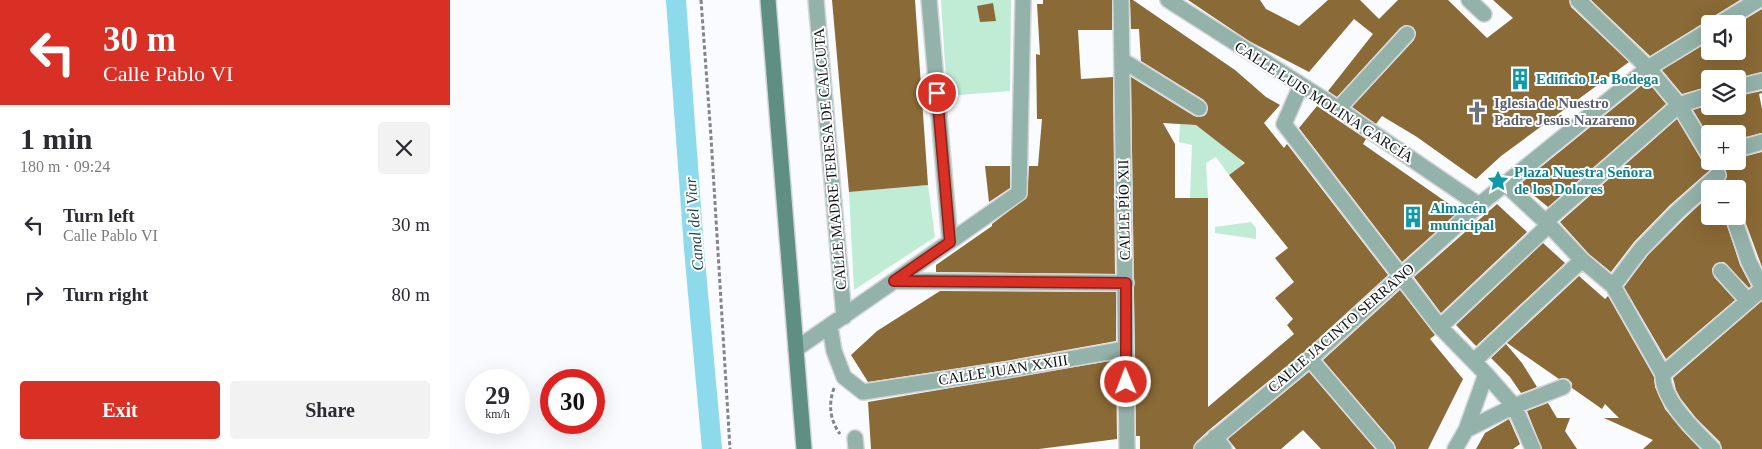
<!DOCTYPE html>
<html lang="en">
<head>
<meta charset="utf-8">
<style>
  :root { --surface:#fff; --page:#f2f2f3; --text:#2b2b33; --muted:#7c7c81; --accent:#d93025 }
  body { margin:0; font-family:"Times New Roman",serif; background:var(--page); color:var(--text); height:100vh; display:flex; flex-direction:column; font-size:19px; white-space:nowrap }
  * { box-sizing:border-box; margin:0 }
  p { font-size:16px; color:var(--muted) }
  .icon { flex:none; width:28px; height:28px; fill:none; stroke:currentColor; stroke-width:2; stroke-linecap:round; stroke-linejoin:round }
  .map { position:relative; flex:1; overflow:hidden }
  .sheet { display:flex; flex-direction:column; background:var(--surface); width:450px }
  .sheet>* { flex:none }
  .banner { background:#d93025; color:#fff; overflow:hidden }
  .tools { position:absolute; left:1251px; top:15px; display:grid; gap:10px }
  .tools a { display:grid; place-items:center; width:45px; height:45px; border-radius:5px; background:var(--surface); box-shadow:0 5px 20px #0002; font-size:25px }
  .speed { position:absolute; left:15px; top:369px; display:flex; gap:10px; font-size:25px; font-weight:700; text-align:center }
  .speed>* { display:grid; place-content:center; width:65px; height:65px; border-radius:50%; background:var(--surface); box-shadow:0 5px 20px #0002; line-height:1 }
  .speed small { font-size:12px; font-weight:400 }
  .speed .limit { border:8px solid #d22; background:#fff; color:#111 }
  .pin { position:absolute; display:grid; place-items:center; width:42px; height:42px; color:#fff; margin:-21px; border:2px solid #fff; border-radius:50%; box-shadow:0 1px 5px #0007 }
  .me { position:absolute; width:55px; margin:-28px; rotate:359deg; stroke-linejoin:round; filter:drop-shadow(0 0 4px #0008) }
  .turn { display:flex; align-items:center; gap:18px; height:105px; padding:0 20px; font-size:22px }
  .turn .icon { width:65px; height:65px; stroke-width:2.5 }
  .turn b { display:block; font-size:35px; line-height:42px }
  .round { display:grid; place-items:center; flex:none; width:52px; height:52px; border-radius:5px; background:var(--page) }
  .summary { display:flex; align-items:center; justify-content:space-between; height:85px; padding:0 20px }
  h1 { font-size:30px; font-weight:700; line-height:38px }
  .cta { display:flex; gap:10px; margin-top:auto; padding:10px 20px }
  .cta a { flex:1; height:58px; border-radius:5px; background:var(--accent); color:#fff; font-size:20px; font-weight:700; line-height:58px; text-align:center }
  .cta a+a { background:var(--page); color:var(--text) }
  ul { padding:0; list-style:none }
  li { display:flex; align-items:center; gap:15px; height:70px; padding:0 20px }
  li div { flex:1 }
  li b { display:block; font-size:19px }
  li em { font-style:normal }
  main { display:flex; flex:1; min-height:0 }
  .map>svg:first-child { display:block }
  .green { fill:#c0ebd5 }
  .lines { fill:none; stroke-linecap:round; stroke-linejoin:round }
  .canal { stroke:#8ddaed; stroke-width:20 }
  .building { fill:#8a6a36; fill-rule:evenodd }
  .street-casing { stroke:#d4d6d8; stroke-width:18 }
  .secondary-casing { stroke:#d4d6d8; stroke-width:18 }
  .path { stroke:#838588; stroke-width:3; stroke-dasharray:4 2.5; stroke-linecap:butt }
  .street { stroke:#93b2a9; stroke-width:15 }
  .secondary { stroke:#5f8f82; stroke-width:15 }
  .route-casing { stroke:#8d1f18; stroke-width:12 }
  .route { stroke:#d93025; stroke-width:9 }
  .labels { text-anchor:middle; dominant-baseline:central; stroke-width:4; stroke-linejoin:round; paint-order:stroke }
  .culture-label { font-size:15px; font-weight:bold; fill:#0d838f; stroke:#fff; text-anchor:start }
  .street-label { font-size:15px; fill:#0f1113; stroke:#fff }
  .worship-label { font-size:15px; font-weight:bold; fill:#5b616d; stroke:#fff; text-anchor:start }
  .water-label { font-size:16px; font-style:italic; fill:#20454d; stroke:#fff }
</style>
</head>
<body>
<main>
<section class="sheet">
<div class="banner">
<div class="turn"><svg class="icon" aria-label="left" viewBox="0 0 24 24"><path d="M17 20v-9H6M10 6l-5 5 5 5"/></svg><div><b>30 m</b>Calle Pablo VI</div></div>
</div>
<div class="summary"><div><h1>1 min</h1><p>180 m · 09:24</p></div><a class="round"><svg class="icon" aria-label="close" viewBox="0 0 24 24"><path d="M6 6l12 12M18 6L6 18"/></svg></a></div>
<ul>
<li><svg class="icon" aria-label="left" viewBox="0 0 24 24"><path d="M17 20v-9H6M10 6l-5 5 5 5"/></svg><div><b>Turn left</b><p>Calle Pablo VI</p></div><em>30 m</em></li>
<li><svg class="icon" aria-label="right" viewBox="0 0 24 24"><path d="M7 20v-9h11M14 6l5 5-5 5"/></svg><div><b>Turn right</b></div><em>80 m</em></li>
</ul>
<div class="cta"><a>Exit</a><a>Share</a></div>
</section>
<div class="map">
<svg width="1312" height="449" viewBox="0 0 1312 449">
  <rect width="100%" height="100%" fill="#f9fbfe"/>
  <!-- green -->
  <path class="green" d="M491,0H561L560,91L497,96Z
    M730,124L746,125L788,157L793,164L779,175L766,157L756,163L758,198H740L742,145L729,142Z
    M478,185L485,237L404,290L399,192Z
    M801,222L806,228V239L765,233V227Z"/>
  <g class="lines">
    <!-- canal -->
    <path class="canal" d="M226,0L244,249L262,449"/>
  </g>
  <!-- building -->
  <path class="building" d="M382,0H465L478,185L399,192Z
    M593,0H662V30H628L631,79L663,77L665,274L486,272V265L542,226V224L577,197L579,166H588L592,119H587L586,54L590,55L587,4H593Z
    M680,0H683L785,70L816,97L830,105L814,123L834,148L837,144L938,275L854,352L759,430L746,442L743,449H690V436H686L681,77L744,116L749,117L754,116L757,113L758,108L754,100L691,61L689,29H681ZM713,123L746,125L795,163L779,175L838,248L825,258L844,282L825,298L843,319L837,325L844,334L758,407V198H725V144Z
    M738,0H810L816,9L849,26L878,0H910L929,19L948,0H998L1037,38L1063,18L1043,0H1119L1121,7L1179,62L1051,156L1026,179L967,137L932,116L926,124L902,107L964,40L966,32L963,27L955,25L950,28L887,97L878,91L923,34L904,19L859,72L799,41Z
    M1141,0H1290L1264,16L1260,21L1255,22L1200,56Z
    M543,3L546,21L530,22L527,6Z
    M1312,9V72L1284,79H1260V86L1232,94L1212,70L1260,41V51H1288L1287,24Z
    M1197,81L1216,104L1098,207L1070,184Z
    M1312,91V93L1309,94L1312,109V133L1288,139V134H1260V138L1243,110L1260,105V106H1288V96Z
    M867,106L916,139L913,144L1009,211L952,262L849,128Z
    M1227,119L1252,161L1256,164L1261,165L1268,161H1288V158L1312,152V267L1292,213L1288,208V189H1267L1277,177L1275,169L1270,166L1262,168L1220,205L1184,242L1161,272L1139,254L1110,222Z
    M535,166H560V188L539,202Z
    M1260,195V216H1274L1290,265L1301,286L1299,288L1274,262H1270L1265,264L1262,269L1264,277L1285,300L1216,359L1174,287L1198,255L1234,219Z
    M1047,204L1077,232L991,313L964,277Z
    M1093,243L1115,263L1026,346L1006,325Z
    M1129,276L1155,299L1158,296L1204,377L1205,387L1215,409L1232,430L1250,449H1193L1203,440L1154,418H1169L1155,404L1152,409L1122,388V383L1118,379L1114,378L1109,379L1057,343Z
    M950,290L985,335L980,339L1013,379L978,449H946L944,443L873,360Z
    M490,291L666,292V341L555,361L418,382L401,355L427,331Z
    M1312,301V449H1272L1270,442L1246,418L1231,399L1226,390L1223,378Z
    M1056,344L1072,363L1087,387L1071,393L1060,377L1041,358Z
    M666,360L667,439L589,449H421L418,402Z
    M859,372L925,449H871L853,430L831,449H786L778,439Z
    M1098,403L1107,418H1120L1115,431L1127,449H1092L1077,411Z
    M1059,419L1070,444L1063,449H1026L1035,433Z"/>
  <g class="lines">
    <!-- street casing -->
    <g class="street-casing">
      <path id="street" d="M366,0L394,317
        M479,0L500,242
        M671,0L677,449
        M718,0L875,100L1029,205
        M1019,0L1034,14
        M1128,0L1198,68L1229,105L1260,156
        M1269,24L1308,0
        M672,60L749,108
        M851,85L834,124L990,327L1036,374L1064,406L1113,387
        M1288,87L1312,81
        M888,109L957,34
        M1288,149L1312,142
        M1055,184L1099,225L1132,260L1163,286L1213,374C1211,399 1246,432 1263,449
        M1283,216L1299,262L1312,287
        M1095,222L1229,105L1260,95
        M1271,271L1298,301
        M444,281L569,193L573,0
        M1163,286L1191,249L1227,212L1268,175
        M380,326L384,351L394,377L413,392L557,370L675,349
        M990,327L1099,225
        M346,349L444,281L676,283
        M860,359L937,449
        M1024,361L1132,260
        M1213,374L1312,289
        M1016,430L1064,406L1083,449
        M765,437L774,449
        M405,438L406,449
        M752,449L860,359L1029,205L1198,68L1260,30
        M1005,449L1016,430L1036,374"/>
    </g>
    <!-- secondary casing -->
    <g class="secondary-casing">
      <path id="secondary" d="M318,0L354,449"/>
    </g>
    <!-- path -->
    <path class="path" d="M251,0L261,137L280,449
      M384,388C378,405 380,420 390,434"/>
    <!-- street -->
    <use href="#street" class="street"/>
    <!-- secondary -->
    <use href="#secondary" class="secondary"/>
  </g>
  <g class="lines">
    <!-- route casing -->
    <g class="route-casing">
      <path id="route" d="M487,93L500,242L444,281L676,283V382"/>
    </g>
    <!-- route -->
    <use href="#route" class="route"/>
  </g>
  <!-- icons -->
  <defs>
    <g id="building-bare" transform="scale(1.725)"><path d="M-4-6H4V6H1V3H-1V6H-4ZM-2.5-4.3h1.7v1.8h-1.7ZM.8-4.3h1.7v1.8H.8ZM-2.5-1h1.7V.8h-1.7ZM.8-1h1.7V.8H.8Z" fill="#0f9aa8" stroke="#fff" stroke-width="2.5" paint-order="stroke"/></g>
    <g id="church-bare" transform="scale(1.725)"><path d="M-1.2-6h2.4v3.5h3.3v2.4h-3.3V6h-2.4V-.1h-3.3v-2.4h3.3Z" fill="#6b7280" stroke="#fff" stroke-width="2.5" paint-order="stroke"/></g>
    <g id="sight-bare" transform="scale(1.725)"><path d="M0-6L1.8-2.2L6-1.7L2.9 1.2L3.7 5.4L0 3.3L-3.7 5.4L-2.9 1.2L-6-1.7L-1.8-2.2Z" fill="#0f9aa8" stroke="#fff" stroke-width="2.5" paint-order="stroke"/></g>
  </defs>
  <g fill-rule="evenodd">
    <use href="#building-bare" x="1070" y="79"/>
    <use href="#church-bare" x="1027" y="112"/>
    <use href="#sight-bare" x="1048" y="181"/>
    <use href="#building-bare" x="963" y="217"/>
  </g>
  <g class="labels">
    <!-- culture labels -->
    <g class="culture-label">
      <text x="1086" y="79">Edificio La Bodega</text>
      <text x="1064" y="172">Plaza Nuestra Señora<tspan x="1064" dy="17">de los Dolores</tspan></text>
      <text x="980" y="208">Almacén<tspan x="980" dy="17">municipal</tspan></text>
    </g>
    <!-- street labels -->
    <g class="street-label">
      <text transform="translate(874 102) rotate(33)">CALLE LUIS MOLINA GARCÍA</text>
      <text transform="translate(380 159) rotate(-95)">CALLE MADRE TERESA DE CALCUTA</text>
      <text transform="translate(674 210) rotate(-91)">CALLE PÍO XII</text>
      <text transform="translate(891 328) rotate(-41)">CALLE JACINTO SERRANO</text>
      <text transform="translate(553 370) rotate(-9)">CALLE JUAN XXIII</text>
    </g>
    <!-- worship labels -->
    <g class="worship-label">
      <text x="1044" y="103">Iglesia de Nuestro<tspan x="1044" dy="17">Padre Jesús Nazareno</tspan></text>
    </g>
    <!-- water labels -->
    <g class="water-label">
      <text transform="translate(244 224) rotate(-95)">Canal del Viar</text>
    </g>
  </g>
</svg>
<div class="tools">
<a><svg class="icon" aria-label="sound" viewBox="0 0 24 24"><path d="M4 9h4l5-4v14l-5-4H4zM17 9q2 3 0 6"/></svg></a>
<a><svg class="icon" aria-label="layers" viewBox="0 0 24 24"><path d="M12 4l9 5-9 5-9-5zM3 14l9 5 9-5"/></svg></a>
<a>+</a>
<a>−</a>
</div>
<div class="speed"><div>29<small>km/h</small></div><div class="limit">30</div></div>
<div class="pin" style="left:487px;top:93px;background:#d93025"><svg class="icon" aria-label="arrive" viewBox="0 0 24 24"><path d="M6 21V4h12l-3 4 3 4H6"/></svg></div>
<svg class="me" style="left:676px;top:382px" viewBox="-20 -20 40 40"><circle r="17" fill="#d93025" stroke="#fff" stroke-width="3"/><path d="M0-11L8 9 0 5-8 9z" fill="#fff"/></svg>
</div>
</main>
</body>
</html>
